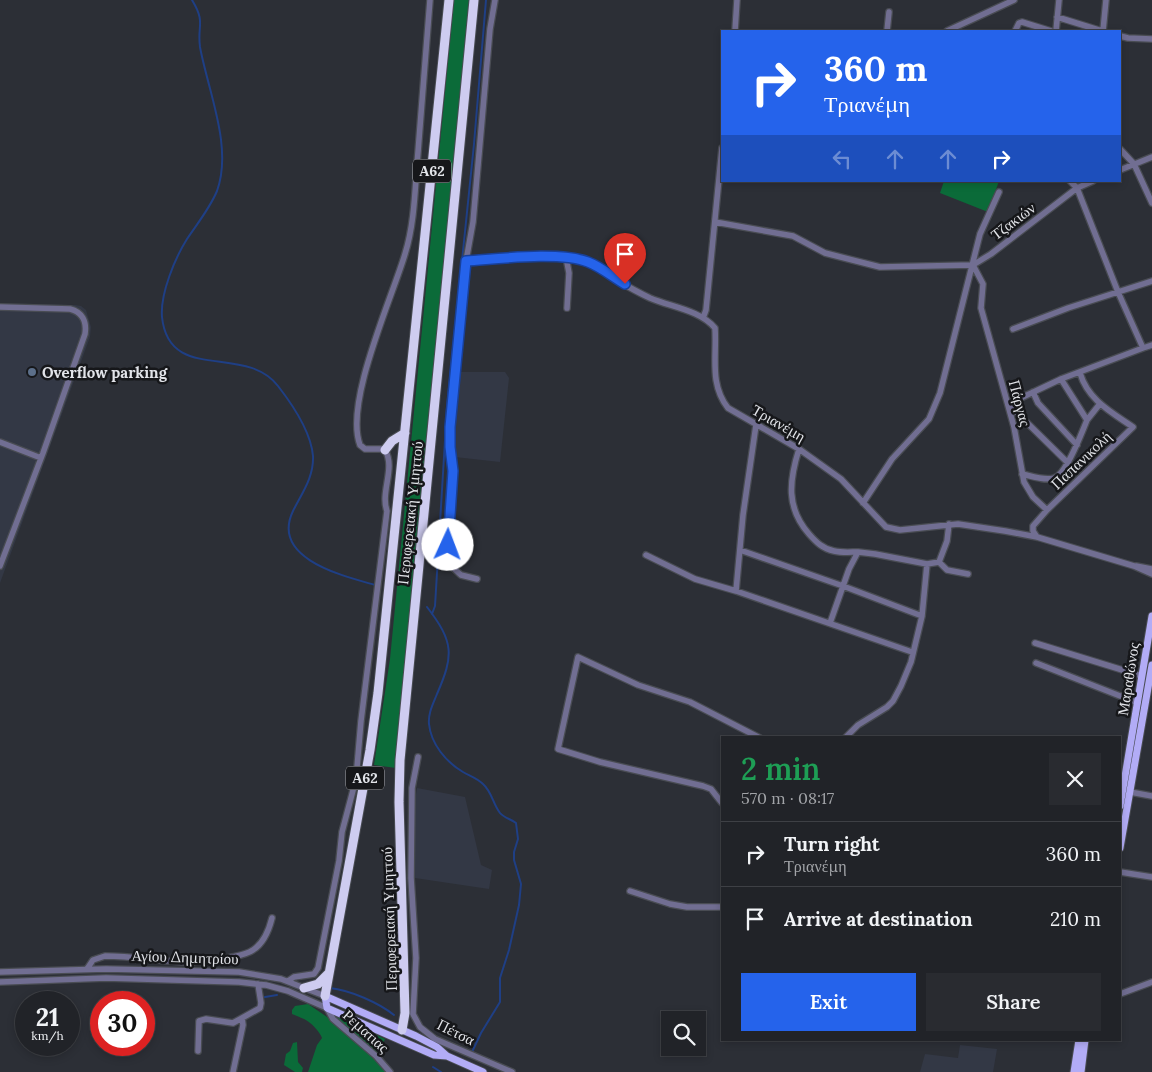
<!DOCTYPE html>
<html lang="en">
<head>
<meta charset="utf-8">
<style>
  :root { --surface:#212328; --page:#292b30; --text:#f1f3f6; --muted:#a2a4a8; --line:#3e4045; --accent:#2563eb }
  body { margin:0; font-family:Lora,serif; background:var(--page); color:var(--text); height:100vh; display:flex; flex-direction:column; font-size:19px; white-space:nowrap }
  * { box-sizing:border-box; margin:0 }
  p { font-size:16px; color:var(--muted) }
  .icon { flex:none; width:28px; height:28px; fill:none; stroke:currentColor; stroke-width:2; stroke-linecap:round; stroke-linejoin:round }
  .map { position:relative; flex:1; overflow:hidden }
  .panel { position:absolute; left:721px; top:736px; width:400px; height:305px; display:flex; flex-direction:column; background:var(--surface); border-radius:0px; box-shadow:0 2px 8px #0003,0 0 0 1px var(--line) }
  .panel>* { flex:none }
  .hud { position:absolute; left:721px; top:30px; width:400px; height:152px; border-radius:0px; box-shadow:0 2px 8px #0003,0 0 0 1px var(--line); background:#2563eb; color:#fff; overflow:hidden }
  .fabs { position:absolute; left:661px; top:1011px; display:grid; gap:10px }
  .fabs a { display:grid; place-items:center; width:45px; height:45px; border-radius:0px; background:var(--surface); box-shadow:0 2px 8px #0003,0 0 0 1px var(--line); font-size:25px }
  .speed { position:absolute; left:15px; top:991px; display:flex; gap:10px; font-size:25px; font-weight:700; text-align:center }
  .speed>* { display:grid; place-content:center; width:65px; height:65px; border-radius:50%; background:var(--surface); box-shadow:0 2px 8px #0003,0 0 0 1px var(--line); line-height:1 }
  .speed small { font-size:12px; font-weight:400 }
  .speed .limit { border:8px solid #d22; background:#fff; color:#111 }
  .pin { position:absolute; display:grid; place-items:center; width:42px; height:42px; color:#fff; margin:-51px -21px; border-radius:50% 50% 50% 0; rotate:-45deg; box-shadow:0 0 5px #0007 }
  .pin .icon { rotate:45deg }
  .me { position:absolute; width:55px; margin:-28px; rotate:2deg; stroke-linejoin:round; filter:drop-shadow(0 0 4px #0008) }
  .turn { display:flex; align-items:center; gap:18px; height:105px; padding:0 20px; font-size:22px }
  .turn .icon { width:65px; height:65px; stroke-width:2.5 }
  .turn b { display:block; font-size:35px; line-height:42px }
  .lanes { display:flex; align-items:center; height:48px; padding:0 20px; background:#0003; justify-content:center; gap:25px; direction:ltr }
  .lanes .off { opacity:.35 }
  .round { display:grid; place-items:center; flex:none; width:52px; height:52px; border-radius:0px; background:var(--page) }
  .headline { display:flex; align-items:center; justify-content:space-between; height:85px; padding:0 20px }
  h1 { font-size:30px; font-weight:600; line-height:38px; color:#1e9e55 }
  .action { display:flex; gap:10px; margin-top:auto; padding:10px 20px }
  .action a { flex:1; height:58px; border-radius:0px; background:var(--accent); color:#fff; font-size:20px; font-weight:600; line-height:58px; text-align:center }
  .action a+a { background:var(--page); color:var(--text) }
  ul { padding:0; list-style:none }
  li { display:flex; align-items:center; gap:15px; height:65px; padding:0 20px; border-top:1px solid var(--line) }
  li div { flex:1 }
  li b { display:block; font-size:19px }
  li em { font-style:normal }
  .map>svg:first-child { display:block }
  .built { fill:#333845 }
  .green { fill:#0b6b39 }
  .lines { fill:none; stroke-linecap:round; stroke-linejoin:round }
  .stream { stroke:#1f3f85; stroke-width:2 }
  .minor-casing { stroke:#494c53; stroke-width:8 }
  .major-casing { stroke:#494c53; stroke-width:9 }
  .highway-casing { stroke:#494c53; stroke-width:11 }
  .minor { stroke:#716e92; stroke-width:5.5 }
  .major { stroke:#b2acf6; stroke-width:7 }
  .highway { stroke:#ceccf0; stroke-width:9 }
  .route-casing { stroke:#184099; stroke-width:12 }
  .route { stroke:#2563eb; stroke-width:9 }
  .service-dot { fill:#5c6f8a; stroke:#16171a; stroke-width:2 }
  .labels { text-anchor:middle; dominant-baseline:central; stroke-width:5; stroke-linejoin:round; paint-order:stroke }
  .shield { fill:#16171a; stroke:#a5a6ab; stroke-width:1 }
  .shield-label { font-size:14px; font-weight:bold; fill:#e2e4e9 }
  .street-label { font-size:15px; fill:#e2e4e9; stroke:#16171a }
  .poi-label { font-size:15px; font-weight:bold; fill:#e2e4e9; stroke:#16171a; text-anchor:start }
</style>
</head>
<body>
<div class="map">
<svg width="1152" height="1072" viewBox="0 0 1152 1072">
  <rect width="100%" height="100%" fill="#2c2f36"/>
  <!-- built -->
  <path class="built" d="M0,304L75,305L81,306L86,310L91,327L90,337L0,583Z
    M458,372H505L509,378L500,462L455,457L452,442Z
    M417,788L465,797L481,865L492,870L489,889L415,878L414,806Z
    M960,1045L997,1049L993,1072H920L925,1054L958,1058Z"/>
  <!-- green -->
  <path class="green" d="M454,0H470L422,482L396,768L374,765L390,659Z
    M944,181H999L988,212L940,193Z
    M308,1004L330,1019L369,1054L386,1072H308L317,1045L322,1038C320,1032 311,1022 304,1019C300,1017 296,1016 292,1014V1010L295,1006Z
    M335,1016L385,1039L378,1055L344,1026Z
    M297,1042L298,1062L303,1068L302,1072H295L284,1065L286,1054L290,1051L293,1043Z"/>
  <g class="lines">
    <!-- stream -->
    <path class="stream" d="M192,0C206,23 197,25 200,47C208,91 233,147 217,191C210,208 197,224 187,239C175,258 160,294 162,317C169,384 245,343 278,386C292,404 311,432 313,456C314,477 302,493 293,511C270,559 344,576 375,585
      M427,607C454,642 454,655 437,694C433,704 428,713 429,724C431,744 446,762 463,772C470,776 477,778 483,784C492,792 493,804 500,813C504,818 511,819 516,823L518,839L514,852V860L521,884L519,905L509,950L500,978V1002L481,1033L472,1052
      M432,614L435,606L447,407L474,144L486,0
      M330,988C350,990 379,1003 394,1015
      M265,997L277,995
      M433,1067L441,1072"/>
    <!-- minor casing -->
    <g class="minor-casing">
      <path id="minor" d="M1057,17L1102,31
        M735,31L737,0
        M887,31L889,12
        M947,31L1014,0
        M1015,31L1019,23L1022,22L1051,31
        M1056,31L1059,0
        M1103,31L1106,0
        M1120,36L1128,38L1152,39
        M1120,149L1134,164L1152,203
        M1120,170L1152,157
        M715,222L793,236L825,253L880,267L973,265
        M566,257L569,273L567,308
        M466,261C501,259 554,250 587,262C597,265 604,272 613,278C625,285 637,292 650,298C671,307 700,310 715,328C717,356 709,384 728,408L799,449L841,479L886,527L900,530L958,524L1005,531L1037,537L1134,566L1152,574
        M973,265L983,284L981,308L1014,427L1024,482L1033,497L1047,510L1033,526V531L1037,537
        M973,265L991,254L1077,188L1093,181
        M0,307L70,309C82,312 87,321 85,334L43,453L0,566
        M703,318L706,310L722,148
        M1013,329L1068,308L1152,281
        M1143,348L1152,345
        M1033,392L1038,403L1077,445
        M1087,420L1099,405
        M0,442L41,458
        M799,449C789,481 786,508 809,534C816,542 823,549 834,551C842,553 851,552 858,552
        M1067,462L1008,404L1061,379L1143,348L1118,292L1077,188L1070,181
        M1022,474C1031,476 1045,481 1054,478C1066,475 1082,432 1087,420L1061,379
        M863,503L892,459L929,419L940,393L980,234L999,192
        M1047,510L1133,427C1111,412 1088,400 1080,373
        M740,550L843,586L922,616
        M646,555L695,579L736,591L912,652
        M939,562L947,570L968,574
        M1136,566L1152,569
        M477,579L461,575L450,565C446,532 454,502 453,471C453,456 450,443 450,427L466,261L473,222L490,29L495,0
        M736,591L743,515L756,425
        M830,623L849,569L858,552L875,554L927,564L939,562L947,541L949,524
        M1035,643L1142,676
        M1036,663L1138,703
        M845,738L858,725L887,707L893,701L901,686L911,662L922,616L927,564
        M418,757L412,788L411,878L416,958L413,1014L420,1027L435,1039L512,1072
        M1130,792L1152,796
        M722,803L711,789L703,786L600,762L558,749L578,657L638,685L690,702L760,738
        M1120,872L1152,877
        M630,891L670,904L687,907H722
        M87,969L93,960L105,956C149,956 182,968 228,958C236,956 246,955 253,950C264,943 269,930 272,918
        M0,972L106,969L239,972L281,979L325,996
        M288,981L294,977L314,974L318,968L339,861L342,832L356,779L361,721L387,511C380,492 396,468 385,450L381,449H365L360,445C344,403 392,298 405,254C415,222 415,186 418,152C422,101 426,51 430,0
        M0,982L106,978L239,982L266,985L288,991L327,1008L333,1019L376,1056L390,1072
        M1120,994L1152,982
        M198,1051L199,1021L206,1019L233,1023L260,1008L261,1003L258,984
        M233,1072L243,1025L242,1018"/>
    </g>
    <!-- major casing -->
    <g class="major-casing">
      <path id="major" d="M1120,806L1152,616
        M1120,848L1152,665
        M447,1056L434,1055L327,1008L325,996L416,1036L437,1047L447,1056L483,1072
        M1074,1072L1079,1040
        M1081,1072L1085,1040"/>
    </g>
    <!-- highway casing -->
    <g class="highway-casing">
      <path id="highway" d="M385,450L392,441L405,433
        M304,988L318,984L328,974
        M325,996L370,750L378,693L449,0
        M402,1030L405,1013L399,802L400,760L474,0"/>
    </g>
    <!-- minor -->
    <use href="#minor" class="minor"/>
    <!-- major -->
    <use href="#major" class="major"/>
    <!-- highway -->
    <use href="#highway" class="highway"/>
  </g>
  <g class="lines">
    <!-- route casing -->
    <g class="route-casing">
      <path id="route" d="M448,545L453,471L450,447V427L466,261C498,259 559,251 588,262C601,267 613,277 625,284"/>
    </g>
    <!-- route -->
    <use href="#route" class="route"/>
  </g>
  <!-- markers -->
  <circle class="service-dot" cx="32" cy="372" r="5"/>
  <g class="labels">
    <!-- shield labels -->
    <g class="shield">
      <rect x="413" y="159.5" width="38" height="23" rx="4"/>
      <rect x="346" y="766.5" width="38" height="23" rx="4"/>
    </g>
    <g class="shield-label">
      <text x="432" y="171">Α62</text>
      <text x="365" y="778">Α62</text>
    </g>
    <!-- street labels -->
    <g class="street-label">
      <text transform="translate(1013 221) rotate(-37)">Τζακιών</text>
      <text transform="translate(1020 403) rotate(75)">Πάργας</text>
      <text transform="translate(779 423) rotate(30)">Τριανέμη</text>
      <text transform="translate(1081 460) rotate(-44)">Παπανικολή</text>
      <text transform="translate(410 513) rotate(-84)">Περιφερειακή Υμηττού</text>
      <text transform="translate(1128 679) rotate(-81)">Μαραθώνος</text>
      <text transform="translate(389 919) rotate(-92)">Περιφερειακή Υμηττού</text>
      <text transform="translate(185 957) rotate(2)">Αγίου Δημητρίου</text>
      <text transform="translate(366 1031) rotate(42)">Ρεματιας</text>
      <text transform="translate(456 1032) rotate(26)">Πέτσα</text>
    </g>
    <!-- poi labels -->
    <g class="poi-label">
      <text x="42" y="372">Overflow parking</text>
    </g>
  </g>
</svg>
<div class="fabs">
<a><svg class="icon" aria-label="search" viewBox="0 0 24 24"><circle cx="10" cy="10" r="6"/><path d="M15 15l6 6"/></svg></a>
</div>
<div class="speed"><div>21<small>km/h</small></div><div class="limit">30</div></div>
<div class="pin" style="left:625px;top:284px;background:#d93025"><svg class="icon" aria-label="arrive" viewBox="0 0 24 24"><path d="M6 21V4h12l-3 4 3 4H6"/></svg></div>
<svg class="me" style="left:448px;top:545px" viewBox="-20 -20 40 40"><circle r="19" fill="#fff"/><path d="M0-13L10 11 0 6-10 11z" fill="#2563eb"/></svg>
<div class="hud">
<div class="turn"><svg class="icon" aria-label="right" viewBox="0 0 24 24"><path d="M7 20v-9h11M14 6l5 5-5 5"/></svg><div><b>360 m</b>Τριανέμη</div></div>
<div class="lanes"><svg class="icon off" aria-label="left" viewBox="0 0 24 24"><path d="M17 20v-9H6M10 6l-5 5 5 5"/></svg><svg class="icon off" aria-label="ahead" viewBox="0 0 24 24"><path d="M12 20V5M6 11l6-6 6 6"/></svg><svg class="icon off" aria-label="ahead" viewBox="0 0 24 24"><path d="M12 20V5M6 11l6-6 6 6"/></svg><svg class="icon" aria-label="right" viewBox="0 0 24 24"><path d="M7 20v-9h11M14 6l5 5-5 5"/></svg></div>
</div>
<section class="panel">
<div class="headline"><div><h1>2 min</h1><p>570 m · 08:17</p></div><a class="round"><svg class="icon" aria-label="close" viewBox="0 0 24 24"><path d="M6 6l12 12M18 6L6 18"/></svg></a></div>
<ul>
<li><svg class="icon" aria-label="right" viewBox="0 0 24 24"><path d="M7 20v-9h11M14 6l5 5-5 5"/></svg><div><b>Turn right</b><p>Τριανέμη</p></div><em>360 m</em></li>
<li><svg class="icon" aria-label="arrive" viewBox="0 0 24 24"><path d="M6 21V4h12l-3 4 3 4H6"/></svg><div><b>Arrive at destination</b></div><em>210 m</em></li>
</ul>
<div class="action"><a>Exit</a><a>Share</a></div>
</section>
</div>
</body>
</html>
